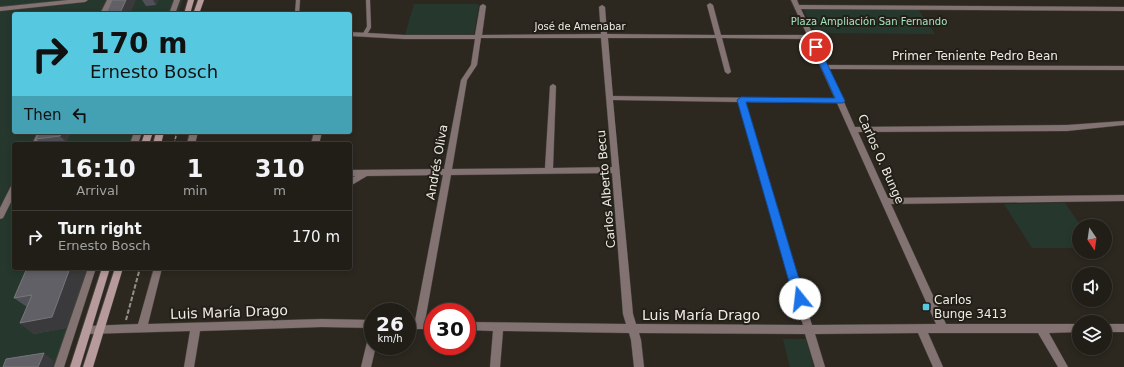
<!DOCTYPE html>
<html lang="en">
<head>
<meta charset="utf-8">
<style>
  :root { --surface:#211e18; --page:#2d2b25; --text:#f1f3f6; --muted:#a2a2a2; --line:#3e3c37 }
  body { margin:0; font-family:"DejaVu Sans",sans-serif; background:var(--page); color:var(--text); height:100vh; display:flex; flex-direction:column; font-size:15px; white-space:nowrap }
  * { box-sizing:border-box; margin:0 }
  p { font-size:13px; color:var(--muted) }
  .icon { flex:none; width:22px; height:22px; fill:none; stroke:currentColor; stroke-width:2; stroke-linecap:round; stroke-linejoin:round }
  .map { position:relative; flex:1; overflow:hidden }
  .details { position:absolute; left:12px; top:142px; width:340px; height:128px; display:flex; flex-direction:column; background:var(--surface); border-radius:4px; box-shadow:0 2px 6px #0003,0 0 0 1px var(--line) }
  .details>* { flex:none }
  .hud { position:absolute; left:12px; top:12px; width:340px; height:122px; border-radius:4px; box-shadow:0 2px 6px #0003,0 0 0 1px var(--line); background:#56c9e0; color:#111; overflow:hidden }
  .needle { width:26px; rotate:167deg }
  .tools { position:absolute; left:1072px; top:219px; display:grid; gap:8px }
  .tools a { display:grid; place-items:center; width:40px; height:40px; border-radius:50%; background:var(--surface); box-shadow:0 2px 6px #0003,0 0 0 1px var(--line); font-size:20px }
  .speed { position:absolute; left:364px; top:303px; display:flex; gap:8px; font-size:20px; font-weight:700; text-align:center }
  .speed>* { display:grid; place-content:center; width:52px; height:52px; border-radius:50%; background:var(--surface); box-shadow:0 2px 6px #0003,0 0 0 1px var(--line); line-height:1 }
  .speed small { font-size:10px; font-weight:400 }
  .speed .limit { border:6px solid #d22; background:#fff; color:#111 }
  .pin { position:absolute; display:grid; place-items:center; width:34px; height:34px; color:#fff; margin:-17px; border:2px solid #fff; border-radius:50%; box-shadow:0 1px 4px #0007 }
  .me { position:absolute; width:44px; margin:-22px; rotate:344deg; stroke-linejoin:round; filter:drop-shadow(0 0 3px #0008) }
  .turn { display:flex; align-items:center; gap:14px; height:84px; padding:0 12px; font-size:18px }
  .turn .icon { width:52px; height:52px; stroke-width:2.5 }
  .turn b { display:block; font-size:28px; line-height:34px }
  .then { display:flex; align-items:center; height:38px; padding:0 12px; background:#0003; gap:8px; font-size:15px }
  .eta { display:flex; justify-content:space-evenly; align-items:center; height:68px; text-align:center }
  .eta b { font-size:24px; font-weight:700; line-height:28px }
  ul { padding:0; list-style:none }
  li { display:flex; align-items:center; gap:12px; height:52px; padding:0 12px; border-top:1px solid var(--line) }
  li div { flex:1 }
  li b { display:block; font-size:15px }
  li em { font-style:normal }
  .map>svg:first-child { display:block }
  .green { fill:#26382e }
  .lines { fill:none; stroke-linecap:round; stroke-linejoin:round }
  .lane-casing { stroke:#47433c; stroke-width:5 }
  .street-casing { stroke:#47433c; stroke-width:1 }
  .secondary-casing { stroke:#47433c; stroke-width:1 }
  .path-far1 { stroke:#94908a; stroke-width:1.5; stroke-dasharray:3.5 1.5; stroke-linecap:butt }
  .path { stroke:#94908a; stroke-width:2; stroke-dasharray:4.5 2; stroke-linecap:butt }
  .lane { stroke:#837272; stroke-width:4 }
  .street { fill:#837272; fill-rule:evenodd }
  .secondary { fill:#b79b9c; fill-rule:evenodd }
  .wall { fill:#505058 }
  .shaded-wall { fill:#3a393b }
  .building { fill:#616067; stroke:#77767b }
  .route { fill:#1a73e8; stroke:#114b97 }
  .poi-dot { fill:#56c9e0; stroke:#221f17; stroke-width:1.5 }
  .labels { text-anchor:middle; dominant-baseline:central; stroke-width:4; stroke-linejoin:round; paint-order:stroke }
  .far-park-label { font-size:10px; fill:#a6e3c1; stroke:#221f17 }
  .far-street-label { font-size:10px; fill:#eeebe6; stroke:#221f17 }
  .street-label { font-size:12px; fill:#eeebe6; stroke:#221f17 }
  .poi-label { font-size:12px; fill:#eeebe6; stroke:#221f17; text-anchor:start }
  .near-street-label { font-size:14px; fill:#eeebe6; stroke:#221f17 }
</style>
</head>
<body>
<div class="map">
<svg width="1124" height="367" viewBox="0 0 1124 367">
  <rect width="100%" height="100%" fill="#2c2820"/>
  <!-- green -->
  <path class="green" d="M0,0H183L178,14H14V132H138L134,144H14V268H92L59,367H0Z
    M414,4H479L474,34L405,35Z
    M803,9H918L935,34L816,33Z
    M1065,203L1081,226H1079V248H1032L1004,204Z
    M783,339H806L814,367H790Z"/>
  <g class="lines">
    <!-- lane casing -->
    <g class="lane-casing">
      <path id="lane" d="M297,14L298,0
        M365,34L369,27L368,0"/>
    </g>
    <!-- street casing -->
    <g class="street-casing">
      <path id="street" d="M68,0H88L85,2L0,11V7Z
        M107,0H113L106,14H100Z
        M174,0H180L175,14H169Z
        M791,0H797L799,5L1124,7V11L801,9L827,65L1124,66V70L829,69L842,99L845,101L844,102L855,127L1067,125L1124,121V125L1067,131L858,132L888,198L1124,195V201L891,204L946,324H1079V332L1049,333L1068,367H1058L1038,333H928L943,367H933L918,333L815,334L825,367H815L805,334L639,333L641,340L644,367H634L631,340L629,333L503,331L500,367H490L493,331L467,330V322L626,324L623,314L612,173L451,175L425,321H433V329H407V321H415L443,175L367,176L350,186V179L355,176H350V170L444,169L461,80L471,65L475,39H404L350,36V32L404,35H475L480,6L483,4L486,6L482,35L601,34L599,7L602,5L605,7L607,34L715,35L707,5L710,3L713,5L721,35H807ZM481,38H601L612,167L553,168L556,86L553,84L550,86L545,168L452,169L467,80L477,65ZM608,38H716L725,72L728,74L731,72L722,38L808,39L835,99L613,96ZM613,100L738,102L803,325L636,324L633,314ZM745,102L837,103L936,324L812,325Z
        M38,132H46L40,144H32Z
        M134,132H142L138,144H130Z
        M190,132H198L195,144H187Z
        M314,132H322L319,144H311Z
        M14,185V196L3,218L0,219V208L11,186Z
        M88,268H96L64,367H54Z
        M154,268H162L148,324L322,319L373,320V328L322,327L200,331L194,367H184L190,331L87,334L84,333L82,330L84,327L87,326L138,324Z
        M1105,324H1124V332H1105Z
        M373,334V346H376L371,367H361L368,338L370,335Z"/>
    </g>
    <!-- secondary casing -->
    <g class="secondary-casing">
      <path id="secondary" d="M188,0H194L190,14H184Z
        M198,0H204L199,14H193Z
        M145,132H153L149,144H141Z
        M156,132H164L161,144H153Z
        M102,268H110L80,367H70Z
        M115,268H123L93,367H83Z"/>
    </g>
    <!-- path-far1 -->
    <path class="path-far1" d="M174,144L177,132"/>
    <!-- path -->
    <path class="path" d="M126,320L140,268"/>
    <!-- lane -->
    <use href="#lane" class="lane"/>
    <!-- street -->
    <use href="#street" class="street"/>
    <!-- secondary -->
    <use href="#secondary" class="secondary"/>
  </g>
  <!-- wall -->
  <path class="wall" d="M142,0H158L156,5L146,6Z
    M71,132L66,142L53,144H41L36,139Z
    M27,268H87L66,328L34,334L20,323L27,307L14,298Z"/>
  <!-- shaded-wall -->
  <path class="shaded-wall" d="M126,0H136L130,14H115Z
    M153,0H158L156,5Z
    M62,132H71L66,142L60,136Z
    M70,268H87L66,328L34,334L20,323Z
    M44,353L54,361L52,367H38Z"/>
  <!-- building -->
  <path class="building" d="M112,0H126L120,13L106,14Z
    M39,132H62L60,136L36,139Z
    M27,268H70L52,317L20,323L32,295L14,298Z
    M44,353L38,367H3L6,359Z"/>
  <!-- route -->
  <path class="route" d="M813,45H818L819,47L845,101L843,103L746,102L805,299L803,302L800,304L796,302L794,299L737,100L741,97L835,98L812,47Z"/>
  <!-- markers -->
  <rect class="poi-dot" x="922" y="303" width="8" height="8" rx="2"/>
  <g class="labels">
    <!-- far-park labels -->
    <g class="far-park-label">
      <text x="869" y="21">Plaza Ampliación San Fernando</text>
    </g>
    <!-- far-street labels -->
    <g class="far-street-label">
      <text x="580" y="26">José de Amenabar</text>
    </g>
    <!-- street labels -->
    <g class="street-label">
      <text x="975" y="56">Primer Teniente Pedro Bean</text>
      <text transform="translate(881 159) rotate(66)">Carlos O. Bunge</text>
      <text transform="translate(437 162) rotate(-80)">Andrés Oliva</text>
      <text transform="translate(606 189) rotate(-95)">Carlos Alberto Becu</text>
    </g>
    <!-- poi labels -->
    <g class="poi-label">
      <text x="934" y="300">Carlos<tspan x="934" dy="14">Bunge 3413</tspan></text>
    </g>
    <!-- near-street labels -->
    <g class="near-street-label">
      <text transform="translate(229 312) rotate(-2)">Luis María Drago</text>
      <text x="701" y="315">Luis María Drago</text>
    </g>
  </g>
</svg>
<div class="tools">
<a><svg class="needle" viewBox="-14 -14 28 28"><path d="M0-13l5 13h-10z" fill="#e53935"/><path d="M0 13l5-13h-10z" fill="#a2a2a2"/></svg></a>
<a><svg class="icon" aria-label="sound" viewBox="0 0 24 24"><path d="M4 9h4l5-4v14l-5-4H4zM17 9q2 3 0 6"/></svg></a>
<a><svg class="icon" aria-label="layers" viewBox="0 0 24 24"><path d="M12 4l9 5-9 5-9-5zM3 14l9 5 9-5"/></svg></a>
</div>
<div class="speed"><div>26<small>km/h</small></div><div class="limit">30</div></div>
<div class="pin" style="left:816px;top:47px;background:#d93025"><svg class="icon" aria-label="arrive" viewBox="0 0 24 24"><path d="M6 21V4h12l-3 4 3 4H6"/></svg></div>
<svg class="me" style="left:800px;top:299px" viewBox="-20 -20 40 40"><circle r="19" fill="#fff"/><path d="M0-13L10 11 0 6-10 11z" fill="#1a73e8"/></svg>
<div class="hud">
<div class="turn"><svg class="icon" aria-label="right" viewBox="0 0 24 24"><path d="M7 20v-9h11M14 6l5 5-5 5"/></svg><div><b>170 m</b>Ernesto Bosch</div></div>
<div class="then">Then<svg class="icon" aria-label="left" viewBox="0 0 24 24"><path d="M17 20v-9H6M10 6l-5 5 5 5"/></svg></div>
</div>
<section class="details">
<div class="eta">
<div><b>16:10</b><p>Arrival</p></div>
<div><b>1</b><p>min</p></div>
<div><b>310</b><p>m</p></div>
</div>
<ul>
<li><svg class="icon" aria-label="right" viewBox="0 0 24 24"><path d="M7 20v-9h11M14 6l5 5-5 5"/></svg><div><b>Turn right</b><p>Ernesto Bosch</p></div><em>170 m</em></li>
</ul>
</section>
</div>
</body>
</html>
